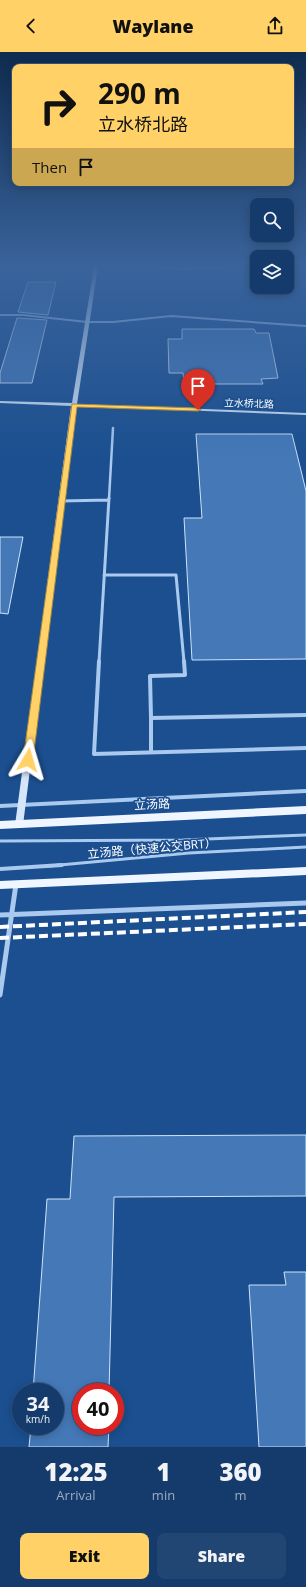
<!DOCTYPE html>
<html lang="en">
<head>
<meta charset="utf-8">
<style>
  :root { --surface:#143b6b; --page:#214673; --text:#f1f3f6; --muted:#9dadc1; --line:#33557e; --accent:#ffd166 }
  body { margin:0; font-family:"Open Sans","Noto Sans SC",sans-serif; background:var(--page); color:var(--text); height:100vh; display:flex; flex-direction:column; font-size:15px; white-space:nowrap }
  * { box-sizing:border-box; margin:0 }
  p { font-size:13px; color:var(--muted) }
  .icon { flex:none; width:22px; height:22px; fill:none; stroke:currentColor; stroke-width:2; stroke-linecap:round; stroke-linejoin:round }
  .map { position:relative; height:1395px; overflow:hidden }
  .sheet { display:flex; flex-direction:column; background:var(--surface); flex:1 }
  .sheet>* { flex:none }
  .guide { position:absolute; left:12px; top:12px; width:282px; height:122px; border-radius:8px; box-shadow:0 2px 10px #0003,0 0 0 1px var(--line); background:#ffd166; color:#111; overflow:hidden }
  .fabs { position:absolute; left:250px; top:146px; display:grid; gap:8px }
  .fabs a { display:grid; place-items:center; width:44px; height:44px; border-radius:8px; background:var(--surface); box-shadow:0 2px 10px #0003,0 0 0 1px var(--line); font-size:20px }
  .speed { position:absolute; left:12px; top:1331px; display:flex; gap:8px; font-size:20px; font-weight:700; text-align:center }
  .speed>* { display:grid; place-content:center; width:52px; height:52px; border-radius:50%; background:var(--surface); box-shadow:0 2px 10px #0003,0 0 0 1px var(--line); line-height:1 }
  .speed small { font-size:10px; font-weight:400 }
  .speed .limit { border:6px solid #d22; background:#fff; color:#111 }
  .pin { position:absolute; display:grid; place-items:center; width:34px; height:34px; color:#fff; margin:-41px -17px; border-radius:50% 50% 50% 0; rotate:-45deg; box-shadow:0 0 4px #0007 }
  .pin .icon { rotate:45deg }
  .me { position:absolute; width:44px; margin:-22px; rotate:7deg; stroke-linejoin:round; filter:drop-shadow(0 0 3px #0008) }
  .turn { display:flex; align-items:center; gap:14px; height:84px; padding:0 20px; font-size:18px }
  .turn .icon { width:52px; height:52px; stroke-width:2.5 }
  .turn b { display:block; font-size:28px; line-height:34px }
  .then { display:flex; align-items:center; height:38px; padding:0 20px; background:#0003; gap:8px; font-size:15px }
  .eta { display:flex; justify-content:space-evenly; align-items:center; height:68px; text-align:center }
  .eta b { font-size:24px; font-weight:800; line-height:28px }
  .cta { display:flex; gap:8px; margin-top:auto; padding:8px 20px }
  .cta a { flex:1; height:46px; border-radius:8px; background:var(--accent); color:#111; font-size:16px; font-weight:800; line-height:46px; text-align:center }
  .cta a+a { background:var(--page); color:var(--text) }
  header { display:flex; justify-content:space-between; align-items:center; height:52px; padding:0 20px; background:var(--accent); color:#111; font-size:18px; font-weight:800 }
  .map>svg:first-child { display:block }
  .building { fill:#4478b7; stroke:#cfe3fa }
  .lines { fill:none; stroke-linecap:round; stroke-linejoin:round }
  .lane-far1 { stroke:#a9c9ee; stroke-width:3 }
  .lane { stroke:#a9c9ee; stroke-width:4 }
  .street-far4 { stroke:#a9c9ee; stroke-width:2 }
  .street-far3 { stroke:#a9c9ee; stroke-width:2.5 }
  .street-far2 { stroke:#a9c9ee; stroke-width:3 }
  .street-far1 { stroke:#a9c9ee; stroke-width:4 }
  .street { stroke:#a9c9ee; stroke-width:5 }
  .secondary { fill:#d6e6fa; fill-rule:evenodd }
  .primary { fill:#f0f6ff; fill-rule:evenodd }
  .rail { stroke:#fff; stroke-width:4; stroke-dasharray:9 4; stroke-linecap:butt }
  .route { fill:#ffd166; stroke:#a68842 }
  .labels { text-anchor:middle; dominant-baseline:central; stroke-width:3.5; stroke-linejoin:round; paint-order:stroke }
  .far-street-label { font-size:10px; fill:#fff; stroke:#1b4f8f }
  .street-label { font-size:12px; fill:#fff; stroke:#1b4f8f }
</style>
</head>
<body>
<header><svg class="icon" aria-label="back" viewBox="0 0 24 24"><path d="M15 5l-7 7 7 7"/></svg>Waylane<svg class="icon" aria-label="share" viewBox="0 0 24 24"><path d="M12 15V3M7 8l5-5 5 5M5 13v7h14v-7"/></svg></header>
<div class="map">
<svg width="306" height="1395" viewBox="0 0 306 1395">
  <rect width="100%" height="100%" fill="#1b4f8f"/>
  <!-- building -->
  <path class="building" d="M28,230H56L48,263L18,260Z
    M17,266L47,268L32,331H0V321Z
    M182,277H254L256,281H269L278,326L261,327L263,332H184L183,321H169L168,287H182Z
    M196,382H292L306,439V607L192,608L184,466H202Z
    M0,485H23L8,562L0,561Z
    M306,1083V1144L114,1145L109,1340H81V1374H109L108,1395H29L31,1374H55V1340H33L47,1147H70L74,1084Z
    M284,1220H306V1395H259L249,1233H286Z"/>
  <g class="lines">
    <!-- lane-far1 -->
    <path class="lane-far1" d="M0,789L183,788L306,783
      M49,814L189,801L306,795"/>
    <!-- lane -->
    <path class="lane" d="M0,817L62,813"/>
    <!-- street-far4 -->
    <path class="street-far4" d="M0,215H49
      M158,215L185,217L224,215
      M0,263H23L87,270H113L171,264L306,274"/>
    <!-- street-far3 -->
    <path class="street-far3" d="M109,447L113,376"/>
    <!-- street-far2 -->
    <path class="street-far2" d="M61,449L109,448
      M104,523H176L184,610
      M99,610L109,446"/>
    <!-- street-far1 -->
    <path class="street-far1" d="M99,609L94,702L306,696
      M184,609L185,623L150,624L151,666L306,663
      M151,666V700
      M0,754L306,739"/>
    <!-- street -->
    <path class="street" d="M0,863L306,851
      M0,943L16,832"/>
    <!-- secondary -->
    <path class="secondary" d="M94,215H98L77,352L306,361V363L76,354L23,773L22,775H16L15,773L71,354L0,351V349L72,351Z"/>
    <!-- primary -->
    <path class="primary" d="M306,754V762L0,777V769Z
      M306,815V823L0,837V829Z"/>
    <!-- rail -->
    <path class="rail" d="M0,875L306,860
      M0,886L306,872"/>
  </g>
  <!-- sky -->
  <linearGradient id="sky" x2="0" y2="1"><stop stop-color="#0f2b4f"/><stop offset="0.52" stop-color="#39639b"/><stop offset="1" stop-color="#39639b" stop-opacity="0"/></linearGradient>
  <rect width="306" height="410" fill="url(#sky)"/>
  <!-- route -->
  <path class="route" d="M72,352L198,356L201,358L198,359L77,355L33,708L28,710L23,708Z"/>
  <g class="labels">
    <!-- far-street labels -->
    <g class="far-street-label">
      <text transform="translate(249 351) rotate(2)">立水桥北路</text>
    </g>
    <!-- street labels -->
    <g class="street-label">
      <text transform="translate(152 752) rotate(-3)">立汤路</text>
      <text transform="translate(152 796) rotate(-5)">立汤路（快速公交BRT）</text>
    </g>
  </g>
</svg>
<div class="fabs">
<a><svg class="icon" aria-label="search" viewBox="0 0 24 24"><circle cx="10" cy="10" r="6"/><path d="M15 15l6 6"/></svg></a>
<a><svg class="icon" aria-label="layers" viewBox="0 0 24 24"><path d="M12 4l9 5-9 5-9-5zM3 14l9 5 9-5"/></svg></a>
</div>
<div class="speed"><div>34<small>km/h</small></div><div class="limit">40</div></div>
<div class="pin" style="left:198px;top:358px;background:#d93025"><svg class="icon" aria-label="arrive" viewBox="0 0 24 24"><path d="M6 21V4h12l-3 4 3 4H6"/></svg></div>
<svg class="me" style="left:28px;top:708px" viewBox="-20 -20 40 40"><path d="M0-17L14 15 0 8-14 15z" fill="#ffd166" stroke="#fff" stroke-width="4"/></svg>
<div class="guide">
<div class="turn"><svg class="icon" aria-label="right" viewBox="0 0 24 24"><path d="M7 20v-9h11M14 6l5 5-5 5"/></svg><div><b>290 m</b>立水桥北路</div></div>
<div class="then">Then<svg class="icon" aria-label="arrive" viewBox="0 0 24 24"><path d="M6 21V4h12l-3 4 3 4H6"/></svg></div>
</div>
</div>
<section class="sheet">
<div class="eta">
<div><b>12:25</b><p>Arrival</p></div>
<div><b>1</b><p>min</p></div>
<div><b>360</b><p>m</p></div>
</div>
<div class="cta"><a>Exit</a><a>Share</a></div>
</section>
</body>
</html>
